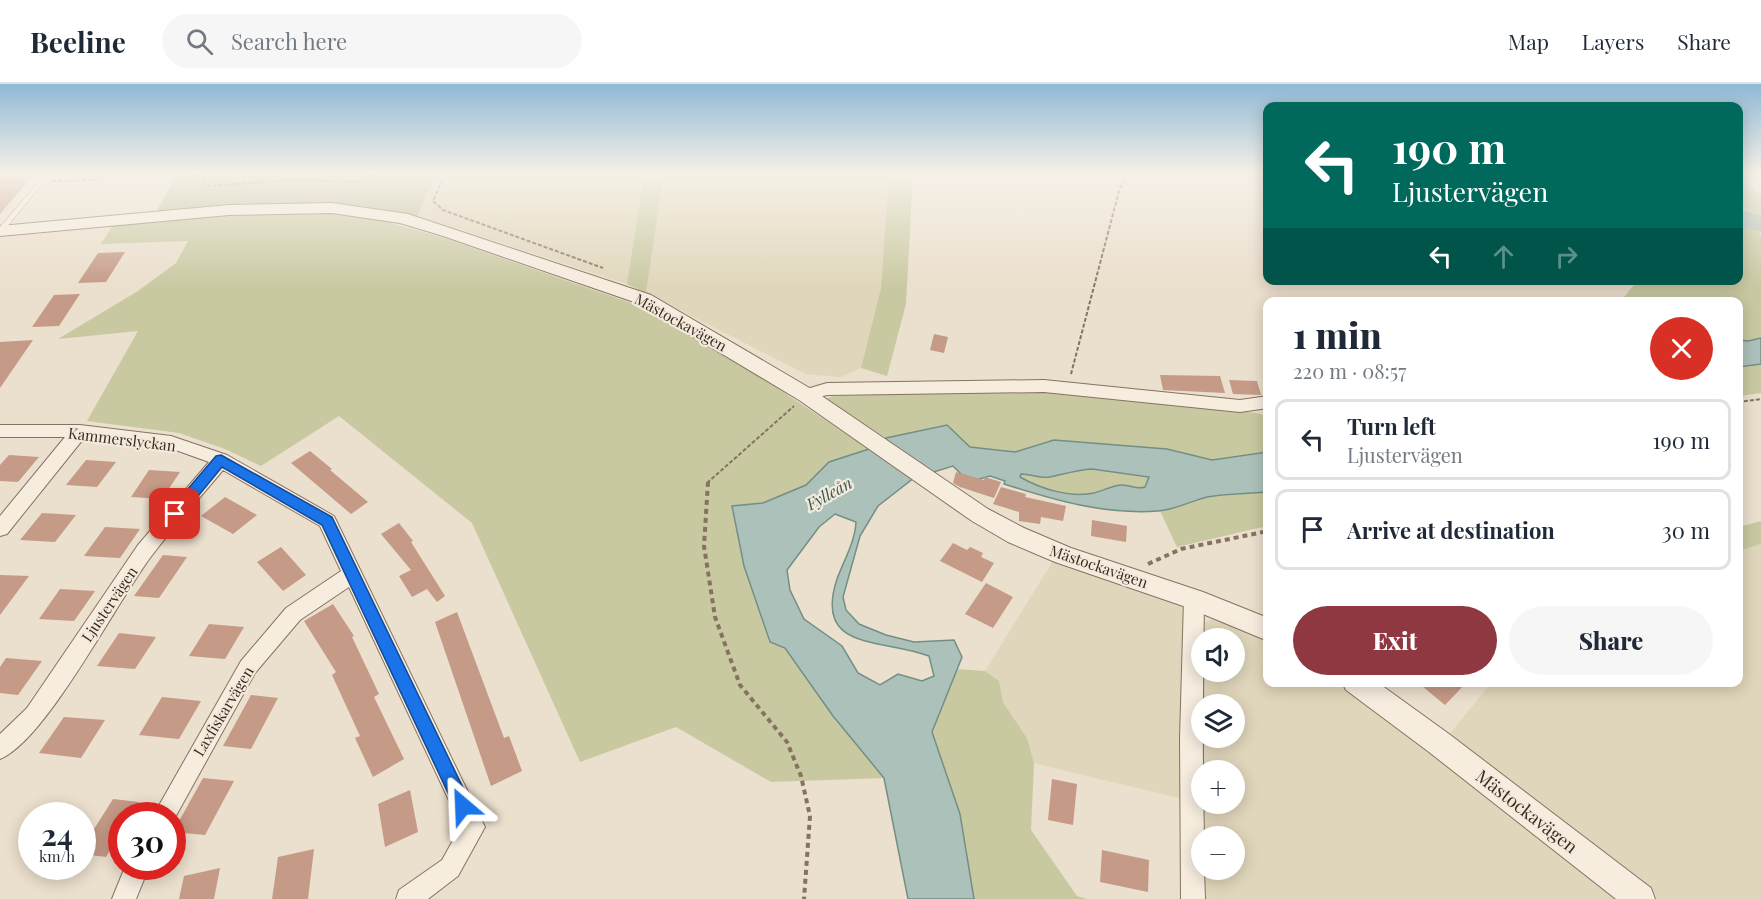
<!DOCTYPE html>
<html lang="en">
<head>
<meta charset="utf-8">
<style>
  :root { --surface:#fff; --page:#f6f6f7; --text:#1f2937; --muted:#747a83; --line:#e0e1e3; --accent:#903842 }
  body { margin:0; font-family:"Playfair Display",serif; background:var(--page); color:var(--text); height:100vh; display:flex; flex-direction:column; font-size:22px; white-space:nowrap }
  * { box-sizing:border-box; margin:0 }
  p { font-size:20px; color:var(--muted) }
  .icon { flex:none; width:33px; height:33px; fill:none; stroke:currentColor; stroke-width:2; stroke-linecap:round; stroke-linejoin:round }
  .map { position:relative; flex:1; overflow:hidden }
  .drawer { position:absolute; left:1263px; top:213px; width:480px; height:390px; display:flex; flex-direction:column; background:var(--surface); border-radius:12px; box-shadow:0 3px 15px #0003 }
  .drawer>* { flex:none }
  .guide { position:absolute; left:1263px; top:18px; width:480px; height:183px; border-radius:12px; box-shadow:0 3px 15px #0003; background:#00695c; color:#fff; overflow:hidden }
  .tools { position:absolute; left:1191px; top:544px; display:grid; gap:12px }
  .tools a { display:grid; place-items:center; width:54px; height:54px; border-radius:50%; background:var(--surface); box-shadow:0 3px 15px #0003; font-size:30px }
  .speed { position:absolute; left:18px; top:718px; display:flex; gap:12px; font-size:30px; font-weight:700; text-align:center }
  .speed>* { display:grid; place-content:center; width:78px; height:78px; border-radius:50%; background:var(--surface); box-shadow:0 3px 15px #0003; line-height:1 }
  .speed small { font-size:15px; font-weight:400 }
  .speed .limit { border:9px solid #d22; background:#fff; color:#111 }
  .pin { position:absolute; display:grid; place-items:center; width:51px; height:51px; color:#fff; margin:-26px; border-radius:12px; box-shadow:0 3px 9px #0006 }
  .me { position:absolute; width:66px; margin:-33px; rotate:334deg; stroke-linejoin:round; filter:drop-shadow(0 0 4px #0008) }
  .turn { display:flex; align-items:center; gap:21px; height:126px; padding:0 30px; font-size:27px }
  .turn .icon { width:78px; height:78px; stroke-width:2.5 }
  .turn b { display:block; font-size:42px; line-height:51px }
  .lanes { display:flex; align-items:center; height:57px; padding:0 30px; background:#0003; justify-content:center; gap:30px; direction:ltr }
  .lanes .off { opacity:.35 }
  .round { display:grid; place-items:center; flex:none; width:63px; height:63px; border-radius:32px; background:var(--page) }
  .headline { display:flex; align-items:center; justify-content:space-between; height:102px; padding:0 30px }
  h1 { font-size:36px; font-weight:800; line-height:45px }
  .primary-button { display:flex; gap:12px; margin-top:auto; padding:12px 30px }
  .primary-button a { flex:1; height:69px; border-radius:36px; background:var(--accent); color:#fff; font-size:24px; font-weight:800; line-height:69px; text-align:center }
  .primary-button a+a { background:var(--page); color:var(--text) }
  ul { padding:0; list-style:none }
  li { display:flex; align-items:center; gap:18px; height:81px; margin:0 12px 9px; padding:0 18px; border:3px solid var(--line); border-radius:12px }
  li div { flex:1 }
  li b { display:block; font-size:22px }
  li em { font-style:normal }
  header { display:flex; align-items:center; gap:36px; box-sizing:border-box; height:84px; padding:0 30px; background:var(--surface); border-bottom:2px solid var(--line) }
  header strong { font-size:28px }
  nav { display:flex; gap:33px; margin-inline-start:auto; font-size:21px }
  .search { width:420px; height:54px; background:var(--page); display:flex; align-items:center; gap:15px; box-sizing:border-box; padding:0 21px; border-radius:33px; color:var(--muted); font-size:22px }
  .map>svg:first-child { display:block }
  .farmland { fill:#e0d6bb; fill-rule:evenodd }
  .green { fill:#c8c9a1 }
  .cemetery { fill:#bfbf9f }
  .water { fill:#acc1b9; stroke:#738f85; stroke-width:1.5; fill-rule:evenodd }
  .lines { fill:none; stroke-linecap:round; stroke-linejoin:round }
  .river { fill:#acc1b9; fill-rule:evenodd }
  .building { fill:#c59a87 }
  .service-casing { stroke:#877262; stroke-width:1 }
  .minor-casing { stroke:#877262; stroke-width:2 }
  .tertiary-casing { stroke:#877262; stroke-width:2 }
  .path-far1 { stroke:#877262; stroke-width:2; stroke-dasharray:4 2; stroke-linecap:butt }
  .path { stroke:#877262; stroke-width:4; stroke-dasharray:5 4; stroke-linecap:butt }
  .service { fill:#f6eddf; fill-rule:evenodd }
  .minor { fill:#f6eddf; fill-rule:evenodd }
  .tertiary { fill:#f6eddf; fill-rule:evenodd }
  .route { fill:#1a73e8; stroke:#114b97; stroke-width:1.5 }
  .labels { text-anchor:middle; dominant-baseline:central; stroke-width:4.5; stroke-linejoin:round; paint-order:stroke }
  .street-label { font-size:15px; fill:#3a2c23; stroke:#f3eadc }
  .water-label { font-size:16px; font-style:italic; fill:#345852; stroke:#f3eadc }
  .near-street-label { font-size:18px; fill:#3a2c23; stroke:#f3eadc }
</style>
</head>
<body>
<header>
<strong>Beeline</strong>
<div class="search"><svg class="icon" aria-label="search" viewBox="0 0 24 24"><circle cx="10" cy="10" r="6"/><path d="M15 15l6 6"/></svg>Search here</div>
<nav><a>Map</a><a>Layers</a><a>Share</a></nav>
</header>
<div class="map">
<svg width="1761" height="815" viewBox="0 0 1761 815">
  <rect width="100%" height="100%" fill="#ebdfcd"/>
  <!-- farmland -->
  <path class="farmland" d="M436,90H644L627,200L417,132Z
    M664,90H889L881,204L861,284L841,293L806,290L646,209Z
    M1761,460V815H1655L1445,656L1491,599L1738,598L1739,467Z
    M1053,477L1186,522L1182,715L1034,679L1027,654L1003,618L999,597L985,587Z
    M1220,532L1267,555L1268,598L1338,599L1426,663L1620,815H1199L1200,567L1202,539ZM1202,555H1234V588H1202ZM1202,621H1234V654H1202ZM1202,687H1234V720H1202ZM1202,753H1234V786H1202Z"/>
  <!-- green -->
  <path class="green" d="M644,90H664L646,209L627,200Z
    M889,90H913L906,220L887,292L861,284L881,204Z
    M1739,93L1761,111V131L1739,122Z
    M329,129L365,132L441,153L637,221L714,262L869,365L829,378L806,401L763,419L732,422L744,482L769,558L785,564L833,632L884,694L771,698L676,643L580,678L472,439L339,332L261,382L225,365L179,349L87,337L138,247L58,255L138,207L176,179L188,157L101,160L113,141L228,131Z
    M1739,137L1755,143L1761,151V254L1748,257L1739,256L1738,218H1614L1625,212L1637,197L1738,196Z
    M1761,280V309L1739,312L1738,283Z
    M1044,307L1257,329L1267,332V368L1212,376L1167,365L1054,356L1015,368L970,363L947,341L886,354L824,315L834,312Z
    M1092,385L1149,393L1145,403C1136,406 1131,401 1122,401C1113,401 1103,407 1094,409C1070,414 1041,404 1020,393L1021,390L1048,394L1067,387Z
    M1267,408V442L1177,463L1160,427L1209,413Z
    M1761,437V460L1739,467V443Z
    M956,585L985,587L999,597L1003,618L1027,654L1034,679L1031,746L1077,812L1087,815H974L960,730L932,648Z"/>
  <!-- cemetery -->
  <path class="cemetery" d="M178,90H436L417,132L356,122L280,121L156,128Z"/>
  <!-- water -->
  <path class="water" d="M1761,254V280L1739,283V256L1748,257Z
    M947,341L970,363L1015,368L1054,356L1167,365L1212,376L1267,368V408C1248,410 1227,409 1207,413C1191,417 1175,426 1158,427C1105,431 1054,416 1004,400L1005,397L990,392L976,396L963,392L953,382L914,394L878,422L860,452L843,513L846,526L859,540L886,551L914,558L954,556L962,573L932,648L960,730L974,815H908L884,694L833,632L785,564L770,558L744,482L732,422L763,419L806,401L829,378L869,365L886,354ZM1092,385L1149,393L1145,403C1136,406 1131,401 1122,401C1113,401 1103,407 1094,409C1070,414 1041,405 1020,393L1021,390C1031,390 1041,395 1050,393C1064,390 1077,386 1092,385ZM835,430L856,438C855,458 844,476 837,495C813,568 882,554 929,572L934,592L922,597L898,590L880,601L858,589L842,562L804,535L790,506L787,486L819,443Z"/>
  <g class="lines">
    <!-- river -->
    <path class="river" d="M1738,124L1761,131V148L1738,141Z"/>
  </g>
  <!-- building -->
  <path class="building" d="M0,90H34L0,130Z
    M125,168L106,198L78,199L98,169Z
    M80,210L59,242L32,243L54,211Z
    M934,250L948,253L944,269L930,266Z
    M33,256L0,304V258Z
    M1160,291L1220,292L1225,309L1163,306Z
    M1229,296L1257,297L1261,311L1233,310Z
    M310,367L332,385L330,386L368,418L351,430L291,379Z
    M9,371L39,373L18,398L0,397V381Z
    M86,376L116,378L97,403L66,401Z
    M149,386L180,388L162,415L131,413Z
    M956,388L984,396L985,393L1001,398L994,414L960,403L953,399Z
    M1001,403L1026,410L1025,413L1066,422L1063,437L1041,433L1040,440L1019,437V428L993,420Z
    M225,413L257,431L233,450L201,432Z
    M42,429L76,431L55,458L20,456Z
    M1092,436L1127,442L1126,458L1091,452Z
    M399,439L413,457L411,458L445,512L437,518L427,505L412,513L399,492L411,486L381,450Z
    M105,443L140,445L120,474L84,472Z
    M953,459L967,466L970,463L983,469L981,473L994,479L982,498L940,477Z
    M281,463L306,491L283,507L257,478Z
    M163,471L187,473L159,514L134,512Z
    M0,491L29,492L0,531Z
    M986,499L1013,513L993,544L965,530Z
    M60,505L95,507L74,537L39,535Z
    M333,520L354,552L352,553L379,610L374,613L404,675L373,693L355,654L360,652L332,591L336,588L304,537Z
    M457,528L504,654L509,652L522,687L491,702L435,538Z
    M209,540L244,543L225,575L189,572Z
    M119,549L156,553L135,585L97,582Z
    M6,574L42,577L18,611L0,609V583Z
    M1417,598H1467L1445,621Z
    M251,611L278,614L251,665L223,662Z
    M162,613L201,617L179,655L139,651Z
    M64,633L105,636L81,674L39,669Z
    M203,694L234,697L205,751L173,748Z
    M1052,695L1077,700L1073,741L1048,736Z
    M410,706L418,748L385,763L378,720Z
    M113,715L139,718L130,732H122V747L106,773L82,770V764Z
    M314,765L308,815H272L278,773Z
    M1102,766L1149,776L1148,808L1100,798Z
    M220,784L214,815H179L184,792Z"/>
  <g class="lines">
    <!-- service casing -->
    <g class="service-casing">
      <path id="service" d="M41,96L43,97V99L2,149H0V143L39,97Z"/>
    </g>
    <!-- minor casing -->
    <g class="minor-casing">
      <path id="minor" d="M1044,296L1240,316L1268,312V324L1240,328L1044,308L827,311L806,317L800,315L798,311L800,307L827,299Z
        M0,341H80L171,352L227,371L334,432L485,743L458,792L428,815H396L399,806L442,776L461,742L349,503L300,536L255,589L172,739V732H153L241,577L286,524L341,487L320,442L223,386C200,414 175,441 153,470C118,515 46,657 0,675V650L27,624L138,461L209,378L170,364L84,354L7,450L0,452V432L65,353H0Z
        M1194,507L1201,509L1204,515C1203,594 1202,673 1204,753H1202V786H1204L1205,815H1181L1180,654L1184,515L1187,509Z
        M125,783H149L136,815H112Z"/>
    </g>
    <!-- tertiary casing -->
    <g class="tertiary-casing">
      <path id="tertiary" d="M332,119L408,130L651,211L813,306L988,425L1024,444L1071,464L1203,508L1268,534V557L1186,523L1055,478L1008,458L972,437L799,316L637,219L440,151L400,139L332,129L229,131L0,152V142L229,121Z
        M1342,598H1377L1449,650L1651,804L1655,815H1616L1429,668L1346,606Z"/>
    </g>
    <!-- path-far1 -->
    <path class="path-far1" d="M192,90L210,102L291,96L356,98L378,90
      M445,90L433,117L443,126L603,184
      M52,97L96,96L106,90
      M1071,290L1119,107L1126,90
      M1738,318L1761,315
      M707,399L794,322"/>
    <!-- path -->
    <path class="path" d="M708,398L704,462L715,533L740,601L787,658L801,692L810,732L804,815
      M1148,480L1181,465L1268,447"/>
    <!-- service -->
    <use href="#service" class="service"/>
    <!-- minor -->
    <use href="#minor" class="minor"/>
    <!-- tertiary -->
    <use href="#tertiary" class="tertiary"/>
  </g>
  <!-- sky -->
  <linearGradient id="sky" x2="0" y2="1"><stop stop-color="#90b9d5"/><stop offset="0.44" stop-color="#f6f1e8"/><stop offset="1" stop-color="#f6f1e8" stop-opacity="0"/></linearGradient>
  <rect width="1761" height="204" fill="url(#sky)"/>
  <!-- route -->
  <path class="route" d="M221,371L332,433L469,716L472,722L469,728L463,730L457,728L322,441L222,383L180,434H170L168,430L170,426L216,372Z"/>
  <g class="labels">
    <!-- street labels -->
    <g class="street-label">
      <text transform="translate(681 238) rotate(29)">Mästockavägen</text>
      <text transform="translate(122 355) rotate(7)">Kammerslyckan</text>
      <text transform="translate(1099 482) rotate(19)">Mästockavägen</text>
      <text transform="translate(109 520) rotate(-56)">Ljustervägen</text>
      <text transform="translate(223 627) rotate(-59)">Laxfiskarvägen</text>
    </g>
    <!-- water labels -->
    <g class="water-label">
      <text transform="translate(829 409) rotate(-29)">Fylleån</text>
    </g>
    <!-- near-street labels -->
    <g class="near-street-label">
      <text transform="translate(1527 727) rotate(38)">Mästockavägen</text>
    </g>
  </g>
</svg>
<div class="tools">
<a><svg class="icon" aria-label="sound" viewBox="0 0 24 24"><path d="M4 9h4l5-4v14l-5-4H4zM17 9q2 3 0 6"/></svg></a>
<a><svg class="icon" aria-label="layers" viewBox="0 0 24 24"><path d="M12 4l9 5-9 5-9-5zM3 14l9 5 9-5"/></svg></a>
<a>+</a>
<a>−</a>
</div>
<div class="speed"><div>24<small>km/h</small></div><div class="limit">30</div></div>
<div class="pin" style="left:175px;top:430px;background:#d93025"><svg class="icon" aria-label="arrive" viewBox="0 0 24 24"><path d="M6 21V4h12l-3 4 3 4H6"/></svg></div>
<svg class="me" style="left:463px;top:722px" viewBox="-20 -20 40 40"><path d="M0-17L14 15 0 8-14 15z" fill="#1a73e8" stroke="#fff" stroke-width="4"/></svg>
<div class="guide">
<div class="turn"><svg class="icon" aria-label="left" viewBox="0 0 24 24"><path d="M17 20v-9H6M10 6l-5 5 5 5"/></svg><div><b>190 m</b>Ljustervägen</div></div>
<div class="lanes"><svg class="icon" aria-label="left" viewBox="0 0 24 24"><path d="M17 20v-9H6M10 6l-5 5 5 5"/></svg><svg class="icon off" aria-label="ahead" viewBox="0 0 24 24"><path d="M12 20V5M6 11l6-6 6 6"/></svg><svg class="icon off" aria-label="right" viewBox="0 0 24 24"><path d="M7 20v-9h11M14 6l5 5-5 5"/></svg></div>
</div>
<section class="drawer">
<div class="headline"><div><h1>1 min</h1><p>220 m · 08:57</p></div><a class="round" style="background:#d93025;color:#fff"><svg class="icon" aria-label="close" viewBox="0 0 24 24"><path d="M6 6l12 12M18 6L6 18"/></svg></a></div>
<ul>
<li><svg class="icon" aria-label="left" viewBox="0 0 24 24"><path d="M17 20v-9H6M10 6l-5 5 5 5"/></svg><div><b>Turn left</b><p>Ljustervägen</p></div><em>190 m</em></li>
<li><svg class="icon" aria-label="arrive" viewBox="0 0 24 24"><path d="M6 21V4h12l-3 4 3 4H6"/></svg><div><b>Arrive at destination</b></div><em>30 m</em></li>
</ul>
<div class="primary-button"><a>Exit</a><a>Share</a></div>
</section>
</div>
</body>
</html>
